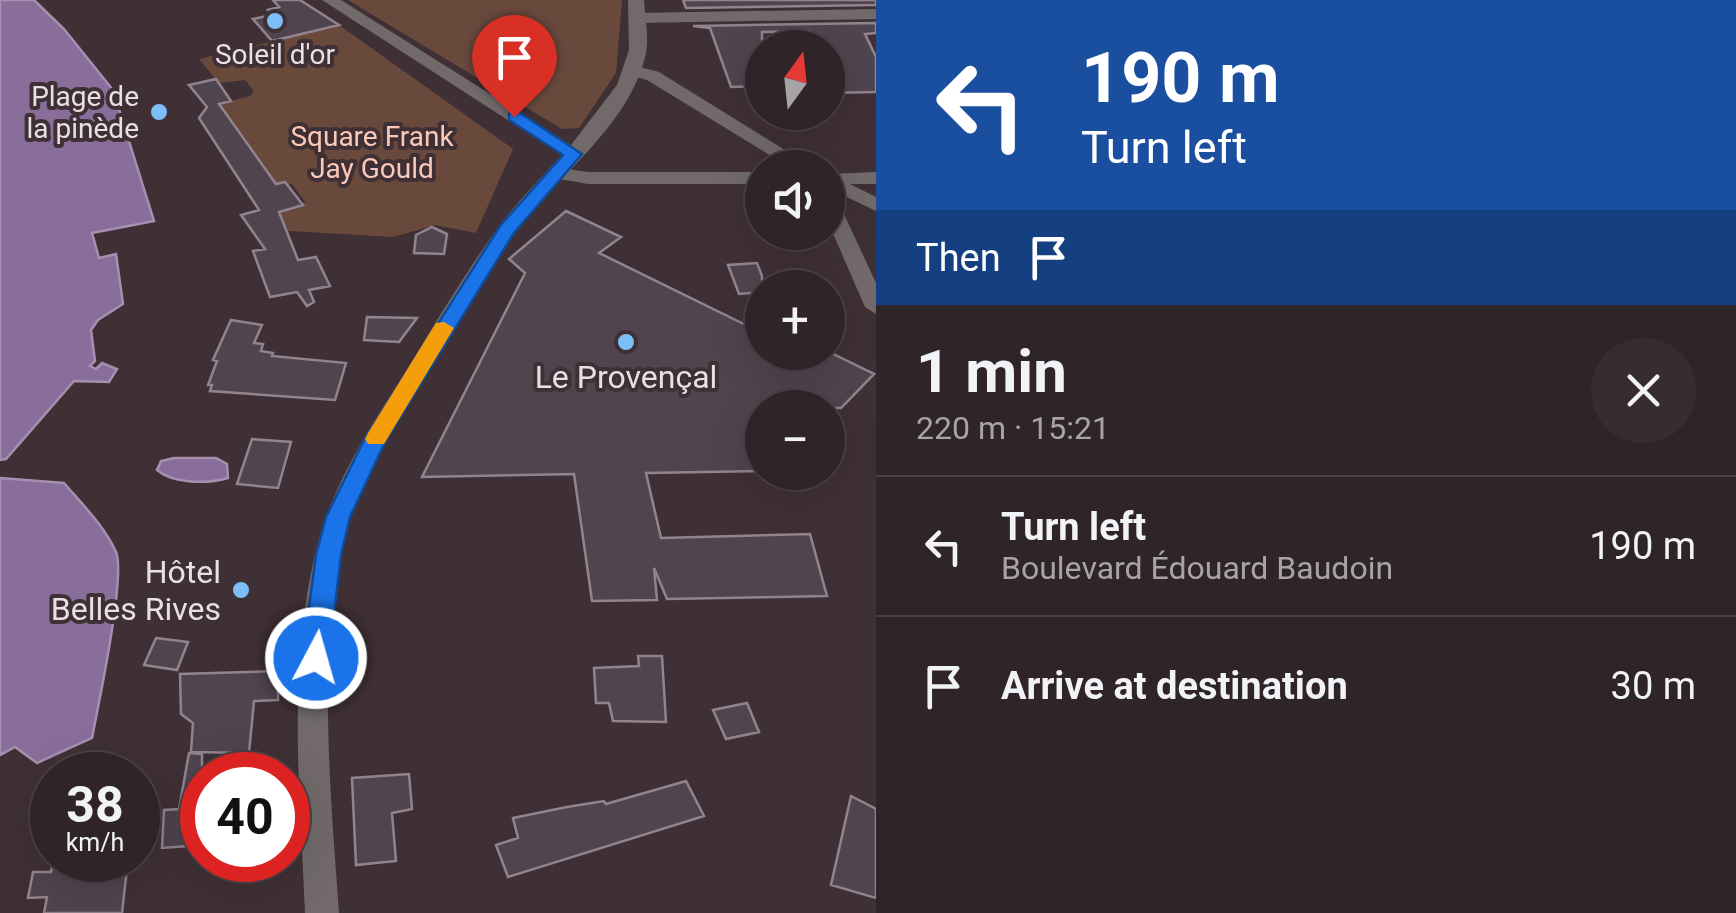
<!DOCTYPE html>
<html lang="en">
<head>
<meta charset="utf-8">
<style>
  :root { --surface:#2f2428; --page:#372c30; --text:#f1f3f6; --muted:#a7a4a8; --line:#4a4145 }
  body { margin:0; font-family:Roboto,sans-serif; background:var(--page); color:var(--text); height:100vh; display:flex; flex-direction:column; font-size:38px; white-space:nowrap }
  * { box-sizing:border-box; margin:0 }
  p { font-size:32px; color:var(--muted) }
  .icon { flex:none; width:55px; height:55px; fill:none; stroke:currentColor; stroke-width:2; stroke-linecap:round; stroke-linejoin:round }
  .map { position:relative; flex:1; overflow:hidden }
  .details { display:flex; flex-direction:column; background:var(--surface); width:860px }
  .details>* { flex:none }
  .top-card { background:#1a4fa0; color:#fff; overflow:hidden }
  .needle { width:65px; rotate:15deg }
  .fabs { position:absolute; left:745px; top:30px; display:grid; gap:20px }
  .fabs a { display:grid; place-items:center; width:100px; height:100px; border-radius:50%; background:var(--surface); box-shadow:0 10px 40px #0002,0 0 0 2px var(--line); font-size:50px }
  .speed { position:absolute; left:30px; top:752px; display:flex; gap:20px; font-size:50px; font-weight:700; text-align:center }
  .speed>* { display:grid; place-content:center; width:130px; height:130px; border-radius:50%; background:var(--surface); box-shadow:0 10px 40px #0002,0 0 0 2px var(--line); line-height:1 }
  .speed small { font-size:25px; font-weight:400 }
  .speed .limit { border:15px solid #d22; background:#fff; color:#111 }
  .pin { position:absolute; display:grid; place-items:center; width:85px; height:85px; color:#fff; margin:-102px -42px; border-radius:50% 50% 50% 0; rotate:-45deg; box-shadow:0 0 10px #0007 }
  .pin .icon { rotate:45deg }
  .me { position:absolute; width:110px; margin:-55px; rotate:6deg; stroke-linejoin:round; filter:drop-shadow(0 0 8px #0008) }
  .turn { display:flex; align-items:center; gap:35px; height:210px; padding:0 40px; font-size:45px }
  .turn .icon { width:130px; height:130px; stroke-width:2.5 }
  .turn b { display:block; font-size:70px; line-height:85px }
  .then { display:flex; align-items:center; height:95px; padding:0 40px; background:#0003; gap:20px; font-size:38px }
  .round { display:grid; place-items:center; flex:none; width:105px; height:105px; border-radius:52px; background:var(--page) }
  .headline { display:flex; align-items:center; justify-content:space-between; height:170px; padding:0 40px }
  h1 { font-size:60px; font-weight:700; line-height:75px }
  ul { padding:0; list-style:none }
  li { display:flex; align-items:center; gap:30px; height:140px; padding:0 40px; border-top:2px solid var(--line) }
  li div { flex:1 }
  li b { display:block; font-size:38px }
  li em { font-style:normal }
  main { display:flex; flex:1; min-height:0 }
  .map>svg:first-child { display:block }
  .green { fill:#6a493d }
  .water { fill:#896d9a; stroke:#a690b0; stroke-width:2.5 }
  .building { fill:#50444e; stroke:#92848e; stroke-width:2.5 }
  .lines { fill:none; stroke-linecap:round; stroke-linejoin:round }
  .minor { fill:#726a6a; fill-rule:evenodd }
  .tertiary { fill:#726a6a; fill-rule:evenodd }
  .route { fill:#1a73e8; stroke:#114b97; stroke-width:2.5 }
  .slow { fill:#f59e0b }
  .poi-dot { fill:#7dbef9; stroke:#3f3035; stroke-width:4 }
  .labels { text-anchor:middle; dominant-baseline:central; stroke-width:8; stroke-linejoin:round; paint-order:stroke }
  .far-poi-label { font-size:28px; fill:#e9e0e3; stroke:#3f3035 }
  .far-park-label { font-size:28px; fill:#fcc9b8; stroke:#3f3035 }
  .poi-label { font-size:32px; fill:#e9e0e3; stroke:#3f3035 }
</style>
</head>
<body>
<main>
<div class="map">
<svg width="876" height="913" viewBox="0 0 876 913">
  <rect width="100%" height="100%" fill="#3f3035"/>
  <!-- green -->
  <path class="green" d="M348,0H622L616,73L579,128L562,129Z
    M339,25L513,149L476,233L435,225L393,237L255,229L246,222L305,202L292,184L262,188L218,104L250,96L254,91L245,80L219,83L199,59Z"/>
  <!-- water -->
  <path class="water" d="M0,0H34L64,29L113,90L154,221L92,233L99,258L116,254L123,304L98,320L91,330L95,361L90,366L96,369L102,363L117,369L109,382L74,381L6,459L0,460Z
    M174,458H216L227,464L228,478C207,484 174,484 157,470L161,461Z
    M0,478L64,483C82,504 105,527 116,552C126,576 98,706 92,738L37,763L15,747L0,755Z"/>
  <!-- building -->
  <path class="building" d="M273,0H300L339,25L272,41L253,19L272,15L268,10L279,7Z
    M683,0H876V5L686,8Z
    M876,23V33L865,34L876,57V92L828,93V48H818L810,31L762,32V86L731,87L710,28L693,26Z
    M216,79L231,101L219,104L276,184L285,182L303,205L279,212L298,260L316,257L330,286L309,290L314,302L307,306L297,292L270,297L253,251L265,249L241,215L259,210L199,118L207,107L189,85Z
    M566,211L621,237L599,253L762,333V352H829L874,374L841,408H762V471L646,473L661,538L810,534L827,596L667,599L654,568L657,600L592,601L574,474L422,477L525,273L509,259Z
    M432,227L447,234L444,254L414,253L416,235Z
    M757,263L762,276V292L739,294L728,265Z
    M367,317L417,318L399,342L364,340Z
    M231,320L262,325L254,343L263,344L261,351L273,353L272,356L346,363L335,400L210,391L212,385H208L217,361L213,360Z
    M252,439L291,442L278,488L237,484Z
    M156,638L188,642L177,670L144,665Z
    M638,656H662L666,722L613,721L609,703H596L594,668L639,666Z
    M278,671V700L254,701L249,753L191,752L193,723L181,714L180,674Z
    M747,703L759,732L726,739L713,710Z
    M189,753L202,754V845L162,848L164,810L179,809Z
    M409,774L412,809L392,813L396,861L356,865L352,778Z
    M686,781L704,816L508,877L496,845L518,838L513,818L567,807L604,801L606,804Z
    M851,796L876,809V898L831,885Z
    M53,860H128L122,913H44L47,897L28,898L33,872H51Z"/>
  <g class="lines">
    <!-- minor -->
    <path class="minor" d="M876,9V19L637,23L629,18L637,13Z
      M632,65L659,72L814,168H791L647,80L626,74V66Z
      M555,167L588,172H762V184H588L548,177L545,173Z
      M876,172V184H850L876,197V211L828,188V174Z
      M828,195L838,201L876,283V314L865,307L828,222Z"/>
    <!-- tertiary -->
    <path class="tertiary" d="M322,0H341L571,145L617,85L629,50L628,0H644C645,17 649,37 646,53C630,127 554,177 513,236C483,277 459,322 433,365C403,414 368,465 350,519C314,631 331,796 339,913H305C300,795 287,667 316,551C331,487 368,430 403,376C433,327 463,276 497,229C516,203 540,179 562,155Z"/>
  </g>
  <!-- route -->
  <path class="route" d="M509,113H520L582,154L514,233L386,440L350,517L341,555L329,658L325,666L316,669L306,666L302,658L316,555L326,517L364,440L500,226L563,155L509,120Z"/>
  <!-- slow -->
  <path class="slow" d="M444,322L454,328L384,444H368L365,439L368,433L436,323Z"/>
  <!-- markers -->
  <g class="poi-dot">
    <circle cx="275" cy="21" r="10"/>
    <circle cx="159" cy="112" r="10"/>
    <circle cx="626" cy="342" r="10"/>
    <circle cx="241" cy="590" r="10"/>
  </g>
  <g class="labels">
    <!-- far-poi labels -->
    <g class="far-poi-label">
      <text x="275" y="54">Soleil d'or</text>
      <text x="139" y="96" text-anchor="end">Plage de<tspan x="139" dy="32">la pinède</tspan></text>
    </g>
    <!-- far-park labels -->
    <g class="far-park-label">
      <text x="372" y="136">Square Frank<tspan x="372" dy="32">Jay Gould</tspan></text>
    </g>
    <!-- poi labels -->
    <g class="poi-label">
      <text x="626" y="377">Le Provençal</text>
      <text x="221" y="572" text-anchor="end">Hôtel<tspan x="221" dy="37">Belles Rives</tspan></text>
    </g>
  </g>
</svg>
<div class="fabs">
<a><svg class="needle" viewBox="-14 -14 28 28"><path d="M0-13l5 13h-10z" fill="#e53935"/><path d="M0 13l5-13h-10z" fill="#a7a4a8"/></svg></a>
<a><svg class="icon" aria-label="sound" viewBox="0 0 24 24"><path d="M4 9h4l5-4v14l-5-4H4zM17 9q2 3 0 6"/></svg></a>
<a>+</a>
<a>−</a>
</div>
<div class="speed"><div>38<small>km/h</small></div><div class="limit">40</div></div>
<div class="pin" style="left:514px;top:117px;background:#d93025"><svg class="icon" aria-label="arrive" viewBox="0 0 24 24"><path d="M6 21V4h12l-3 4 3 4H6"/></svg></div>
<svg class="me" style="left:316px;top:658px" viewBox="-20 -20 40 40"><circle r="17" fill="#1a73e8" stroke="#fff" stroke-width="3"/><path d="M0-11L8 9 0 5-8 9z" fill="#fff"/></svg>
</div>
<section class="details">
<div class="top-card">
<div class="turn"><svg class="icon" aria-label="left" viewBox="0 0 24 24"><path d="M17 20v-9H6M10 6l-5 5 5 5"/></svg><div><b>190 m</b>Turn left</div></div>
<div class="then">Then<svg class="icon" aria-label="arrive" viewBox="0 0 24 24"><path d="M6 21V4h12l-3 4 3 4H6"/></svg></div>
</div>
<div class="headline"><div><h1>1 min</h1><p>220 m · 15:21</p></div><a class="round"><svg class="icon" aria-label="close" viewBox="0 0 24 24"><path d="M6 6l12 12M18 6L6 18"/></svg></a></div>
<ul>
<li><svg class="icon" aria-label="left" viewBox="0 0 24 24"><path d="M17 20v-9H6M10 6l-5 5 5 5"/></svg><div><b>Turn left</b><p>Boulevard Édouard Baudoin</p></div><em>190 m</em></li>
<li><svg class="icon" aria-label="arrive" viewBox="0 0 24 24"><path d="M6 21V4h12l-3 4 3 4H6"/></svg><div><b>Arrive at destination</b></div><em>30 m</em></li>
</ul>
</section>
</main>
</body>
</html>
